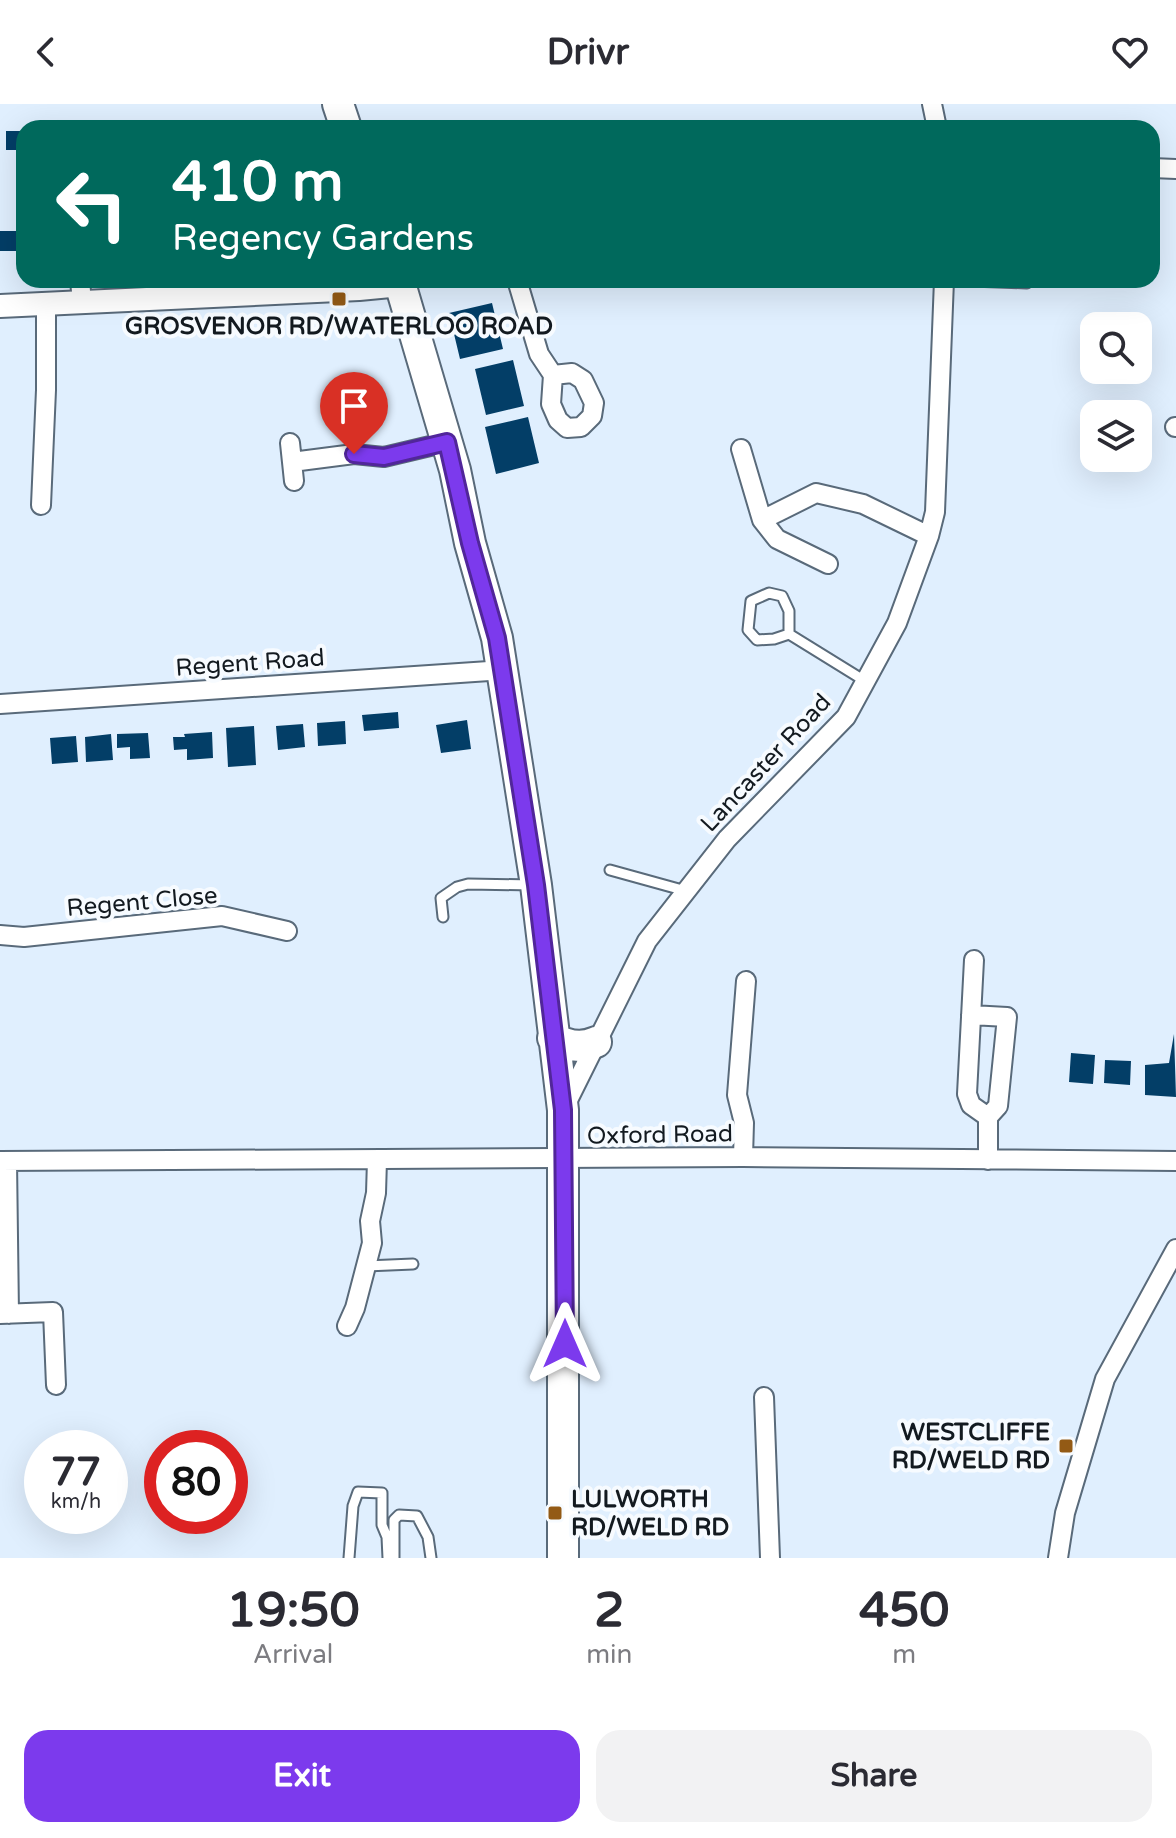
<!DOCTYPE html>
<html lang="en">
<head>
<meta charset="utf-8">
<style>
  :root { --surface:#fff; --page:#f2f2f3; --text:#2b2b33; --muted:#7c7c81; --accent:#7c3aed }
  body { margin:0; font-family:"Varela Round",sans-serif; background:var(--page); color:var(--text); height:100vh; display:flex; flex-direction:column; font-size:30px; white-space:nowrap }
  * { box-sizing:border-box; margin:0 }
  p { font-size:26px; color:var(--muted) }
  .icon { flex:none; width:44px; height:44px; fill:none; stroke:currentColor; stroke-width:2; stroke-linecap:round; stroke-linejoin:round }
  .map { position:relative; height:1454px; overflow:hidden }
  .sheet { display:flex; flex-direction:column; background:var(--surface); flex:1 }
  .sheet>* { flex:none }
  .banner { position:absolute; left:16px; top:16px; width:1144px; height:168px; border-radius:24px; box-shadow:0 8px 32px #0002; background:#00695c; color:#fff; overflow:hidden }
  .buttons { position:absolute; left:1080px; top:208px; display:grid; gap:16px }
  .buttons a { display:grid; place-items:center; width:72px; height:72px; border-radius:16px; background:var(--surface); box-shadow:0 8px 32px #0002; font-size:40px }
  .speed { position:absolute; left:24px; top:1326px; display:flex; gap:16px; font-size:40px; font-weight:700; text-align:center }
  .speed>* { display:grid; place-content:center; width:104px; height:104px; border-radius:50%; background:var(--surface); box-shadow:0 8px 32px #0002; line-height:1 }
  .speed small { font-size:20px; font-weight:400 }
  .speed .limit { border:12px solid #d22; background:#fff; color:#111 }
  .pin { position:absolute; display:grid; place-items:center; width:68px; height:68px; color:#fff; margin:-82px -34px; border-radius:50% 50% 50% 0; rotate:-45deg; box-shadow:0 0 8px #0007 }
  .pin .icon { rotate:45deg }
  .me { position:absolute; width:88px; margin:-44px; rotate:0deg; stroke-linejoin:round; filter:drop-shadow(0 0 6px #0008) }
  .turn { display:flex; align-items:center; gap:28px; height:168px; padding:0 24px; font-size:36px }
  .turn .icon { width:104px; height:104px; stroke-width:2.5 }
  .turn b { display:block; font-size:56px; line-height:68px }
  .eta { display:flex; justify-content:space-evenly; align-items:center; height:136px; text-align:center }
  .eta b { font-size:48px; font-weight:800; line-height:56px }
  .primary-button { display:flex; gap:16px; margin-top:auto; padding:16px 24px }
  .primary-button a { flex:1; height:92px; border-radius:24px; background:var(--accent); color:#fff; font-size:32px; font-weight:800; line-height:92px; text-align:center }
  .primary-button a+a { background:var(--page); color:var(--text) }
  header { display:flex; justify-content:space-between; align-items:center; height:104px; padding:0 24px; background:var(--surface); font-size:36px; font-weight:800 }
  .map>svg:first-child { display:block }
  .building { fill:#033e67 }
  .lines { fill:none; stroke-linecap:round; stroke-linejoin:round }
  .service-casing { stroke:#596a7a; stroke-width:13 }
  .minor-casing { stroke:#596a7a; stroke-width:22 }
  .tertiary-casing { stroke:#596a7a; stroke-width:26 }
  .trunk-casing { stroke:#596a7a; stroke-width:34 }
  .service { stroke:#fff; stroke-width:9 }
  .minor { stroke:#fff; stroke-width:18 }
  .tertiary { stroke:#fff; stroke-width:22 }
  .trunk { stroke:#fff; stroke-width:30 }
  .route-casing { stroke:#51269a; stroke-width:20 }
  .route { stroke:#7c3aed; stroke-width:14 }
  .poi-dot { fill:#935a15; stroke:#f7fbff; stroke-width:3 }
  .labels { text-anchor:middle; dominant-baseline:central; stroke-width:8; stroke-linejoin:round; paint-order:stroke }
  .poi-label { font-size:24px; font-weight:bold; fill:#131a20; stroke:#f7fbff }
  .street-label { font-size:24px; fill:#131a20; stroke:#f7fbff }
</style>
</head>
<body>
<header><svg class="icon" aria-label="back" viewBox="0 0 24 24"><path d="M15 5l-7 7 7 7"/></svg>Drivr<svg class="icon" aria-label="heart" viewBox="0 0 24 24"><path d="M12 20l-8-8c-3-5 5-10 8-4 3-6 11-1 8 4z"/></svg></header>
<div class="map">
<svg width="1176" height="1454" viewBox="0 0 1176 1454">
  <rect width="100%" height="100%" fill="#e0effe"/>
  <!-- building -->
  <path class="building" d="M6,27H24V46H6Z
    M0,127H24V147H0Z
    M492,199L503,245L460,255L449,209Z
    M513,256L524,302L486,311L475,265Z
    M528,313L539,359L496,370L485,323Z
    M398,608L399,624L364,627L362,611Z
    M467,616L471,645L441,649L436,621Z
    M345,617L346,640L318,642L317,619Z
    M303,620L305,643L278,646L276,622Z
    M254,622L256,661L228,663L226,624Z
    M212,628L213,654L187,656V645L174,646L173,633H185L184,630Z
    M148,629L150,654L130,655V643L117,644V630Z
    M111,630L113,656L86,658L85,633Z
    M76,632L78,658L52,660L50,634Z
    M1174,930L1176,993L1145,991V961L1169,959Z
    M1071,949L1095,951L1093,980L1069,978Z
    M1105,956L1131,957L1130,981L1104,979Z"/>
  <g class="lines">
    <!-- service casing -->
    <g class="service-casing">
      <path id="service" d="M944,176L1027,179
        M769,489L782,492L789,507V530L774,535L757,536L748,526L751,497Z
        M789,530L865,577
        M610,766L686,787
        M443,813L441,794L457,783L468,780L533,781
        M366,1162L413,1160
        M349,1454L353,1402L358,1388L382,1389V1421L387,1433L388,1454
        M394,1454V1416L399,1411L417,1412L428,1433L431,1454"/>
    </g>
    <!-- minor casing -->
    <g class="minor-casing">
      <path id="minor" d="M932,0L937,24
        M1152,64L1176,65
        M80,176L82,199
        M517,176L539,250L553,271L551,300L558,316L567,324L581,323L592,312L594,299L583,276L572,269L553,271
        M1175,323H1176
        M290,339L294,377
        M741,345L762,416L777,435L828,460
        M292,358L354,350L384,353L447,338
        M41,401L46,286V200
        M762,416L816,389L863,400L929,432
        M0,600L504,566
        M0,831L24,833L222,812L287,827
        M974,856L967,990L971,1001L988,1013V1056
        M971,911L1007,913L998,1002L988,1013
        M565,1002L647,837L727,735L846,613L897,519L929,432L935,408L944,176
        M743,1053L744,1019L737,991L746,877
        M0,1057L743,1053L1176,1057
        M7,1057L9,1210
        M0,1210L53,1208L56,1281
        M347,1222L355,1204L372,1139L370,1117L376,1089L377,1056
        M764,1293L770,1454
        M1058,1454L1065,1409L1105,1275L1176,1145"/>
    </g>
    <!-- tertiary casing -->
    <g class="tertiary-casing">
      <path id="tertiary" d="M0,202L359,185L401,181"/>
    </g>
    <!-- trunk casing -->
    <g class="trunk-casing">
      <path id="trunk" d="M338,0L346,24
        M399,176L455,366L470,439L497,534L536,781L563,1006V1454
        M553,934C567,942 581,945 596,938"/>
    </g>
    <!-- service -->
    <use href="#service" class="service"/>
    <!-- minor -->
    <use href="#minor" class="minor"/>
    <!-- tertiary -->
    <use href="#tertiary" class="tertiary"/>
    <!-- trunk -->
    <use href="#trunk" class="trunk"/>
  </g>
  <g class="lines">
    <!-- route casing -->
    <g class="route-casing">
      <path id="route" d="M354,350L384,353L447,338L470,439L497,534L536,781L563,1006L565,1240"/>
    </g>
    <!-- route -->
    <use href="#route" class="route"/>
  </g>
  <!-- markers -->
  <g class="poi-dot">
    <rect x="331" y="187" width="16" height="16" rx="4"/>
    <rect x="1058" y="1334" width="16" height="16" rx="4"/>
    <rect x="547" y="1401" width="16" height="16" rx="4"/>
  </g>
  <g class="labels">
    <!-- poi labels -->
    <g class="poi-label">
      <text x="339" y="222">GROSVENOR RD/WATERLOO ROAD</text>
      <text x="1050" y="1328" text-anchor="end">WESTCLIFFE<tspan x="1050" dy="28">RD/WELD RD</tspan></text>
      <text x="571" y="1395" text-anchor="start">LULWORTH<tspan x="571" dy="28">RD/WELD RD</tspan></text>
    </g>
    <!-- street labels -->
    <g class="street-label">
      <text transform="translate(250 559) rotate(-4)">Regent Road</text>
      <text transform="translate(766 659) rotate(-47)">Lancaster Road</text>
      <text transform="translate(142 798) rotate(-5)">Regent Close</text>
      <text transform="translate(660 1031) rotate(-1)">Oxford Road</text>
    </g>
  </g>
</svg>
<div class="buttons">
<a><svg class="icon" aria-label="search" viewBox="0 0 24 24"><circle cx="10" cy="10" r="6"/><path d="M15 15l6 6"/></svg></a>
<a><svg class="icon" aria-label="layers" viewBox="0 0 24 24"><path d="M12 4l9 5-9 5-9-5zM3 14l9 5 9-5"/></svg></a>
</div>
<div class="speed"><div>77<small>km/h</small></div><div class="limit">80</div></div>
<div class="pin" style="left:354px;top:350px;background:#d93025"><svg class="icon" aria-label="arrive" viewBox="0 0 24 24"><path d="M6 21V4h12l-3 4 3 4H6"/></svg></div>
<svg class="me" style="left:565px;top:1240px" viewBox="-20 -20 40 40"><path d="M0-17L14 15 0 8-14 15z" fill="#7c3aed" stroke="#fff" stroke-width="4"/></svg>
<div class="banner">
<div class="turn"><svg class="icon" aria-label="left" viewBox="0 0 24 24"><path d="M17 20v-9H6M10 6l-5 5 5 5"/></svg><div><b>410 m</b>Regency Gardens</div></div>
</div>
</div>
<section class="sheet">
<div class="eta">
<div><b>19:50</b><p>Arrival</p></div>
<div><b>2</b><p>min</p></div>
<div><b>450</b><p>m</p></div>
</div>
<div class="primary-button"><a>Exit</a><a>Share</a></div>
</section>
</body>
</html>
